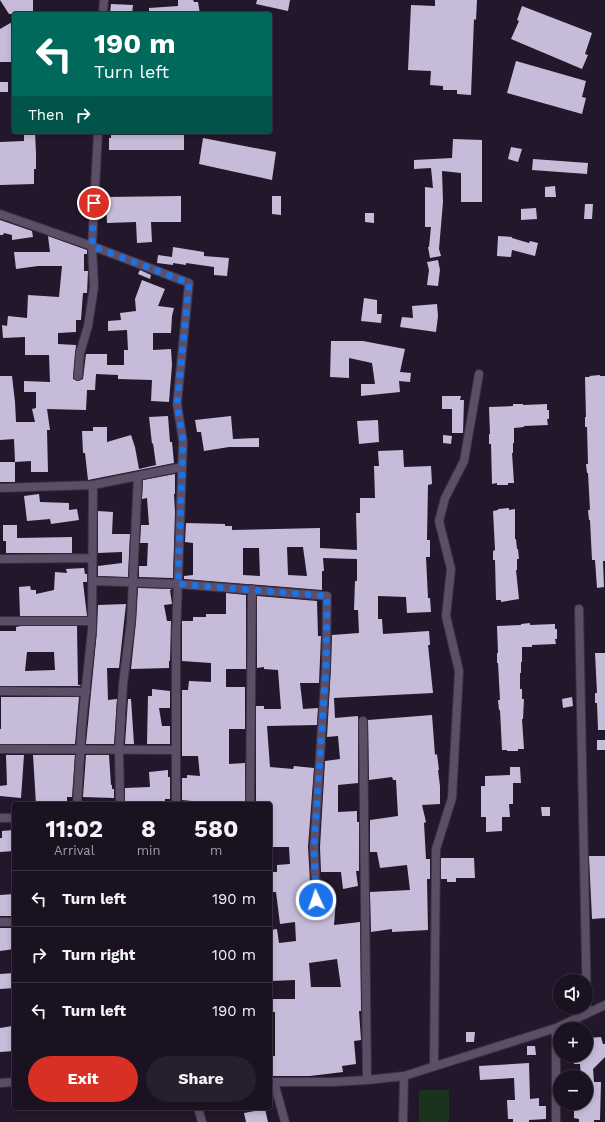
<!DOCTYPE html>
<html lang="en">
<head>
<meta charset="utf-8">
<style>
  :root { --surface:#1a1121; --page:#271f2e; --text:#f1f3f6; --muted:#9f9da5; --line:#38313f; --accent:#d93025 }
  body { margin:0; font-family:"Work Sans",sans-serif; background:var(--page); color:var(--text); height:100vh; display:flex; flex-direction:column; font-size:15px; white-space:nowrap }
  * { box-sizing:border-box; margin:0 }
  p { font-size:13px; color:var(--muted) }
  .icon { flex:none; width:22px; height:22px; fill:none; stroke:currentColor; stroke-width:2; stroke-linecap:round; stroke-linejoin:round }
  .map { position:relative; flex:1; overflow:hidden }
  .sheet { position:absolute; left:12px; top:802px; width:260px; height:308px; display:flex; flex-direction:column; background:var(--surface); border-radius:4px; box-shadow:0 2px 6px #0003,0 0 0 1px var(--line) }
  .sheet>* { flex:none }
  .top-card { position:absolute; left:12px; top:12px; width:260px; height:122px; border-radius:4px; box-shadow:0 2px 6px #0003,0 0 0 1px var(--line); background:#00695c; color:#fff; overflow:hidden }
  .controls { position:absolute; left:553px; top:974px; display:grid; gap:8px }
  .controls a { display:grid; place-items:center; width:40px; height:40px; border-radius:50%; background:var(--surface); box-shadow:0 2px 6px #0003,0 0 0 1px var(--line); font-size:20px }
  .pin { position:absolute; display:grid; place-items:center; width:34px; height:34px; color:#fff; margin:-17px; border:2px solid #fff; border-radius:50%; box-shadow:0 1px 4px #0007 }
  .me { position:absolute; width:44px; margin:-22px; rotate:357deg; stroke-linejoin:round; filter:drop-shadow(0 0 3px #0008) }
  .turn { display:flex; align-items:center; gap:14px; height:84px; padding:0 16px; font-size:18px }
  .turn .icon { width:52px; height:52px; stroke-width:2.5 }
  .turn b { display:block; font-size:28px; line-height:34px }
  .then { display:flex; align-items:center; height:38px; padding:0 16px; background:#0003; gap:8px; font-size:15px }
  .eta { display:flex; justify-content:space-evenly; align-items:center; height:68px; text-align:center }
  .eta b { font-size:24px; font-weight:700; line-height:28px }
  .primary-button { display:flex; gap:8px; margin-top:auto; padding:8px 16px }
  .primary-button a { flex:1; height:46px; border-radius:24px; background:var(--accent); color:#fff; font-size:16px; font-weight:700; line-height:46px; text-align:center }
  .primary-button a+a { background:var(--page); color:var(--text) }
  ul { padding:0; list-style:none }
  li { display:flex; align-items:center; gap:12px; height:56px; padding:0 16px; border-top:1px solid var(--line) }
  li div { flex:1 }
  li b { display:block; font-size:15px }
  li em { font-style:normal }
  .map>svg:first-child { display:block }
  .green { fill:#1a331c }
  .building { fill:#c6bcda; fill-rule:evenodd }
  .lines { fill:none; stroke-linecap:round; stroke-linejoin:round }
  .street-casing { stroke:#393040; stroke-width:10 }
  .street { stroke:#5c4e67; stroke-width:8 }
  .route { stroke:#1a73e8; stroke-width:7; stroke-dasharray:0 12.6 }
</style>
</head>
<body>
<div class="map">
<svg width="605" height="1122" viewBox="0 0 605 1122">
  <rect width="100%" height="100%" fill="#23172c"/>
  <!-- green -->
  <path class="green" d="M419,1090H449V1122H419Z"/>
  <!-- building -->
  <path class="building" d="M0,0H33V14H9Z
    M178,0H193L194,2H198L200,14H149V8L178,6Z
    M257,0H290L288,11L256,4Z
    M435,0H477L476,20L474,19L471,95L457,94V90H443V86L430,85L431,71L408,70L411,5L435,6Z
    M111,4L133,5L132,14L110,13Z
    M522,6L592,33L585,54L588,55L582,69L511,39L519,21L517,20Z
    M14,21V62H0V29Z
    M516,61L586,81L582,97L586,98L582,114L507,93Z
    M0,82H8V92H0Z
    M24,132H35L36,153V169H34V184L0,185V142L24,141Z
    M111,132H184V150H109V138H111Z
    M203,138L276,152L272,180L199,164Z
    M453,139L482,140V202H461V173L442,171L443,202L439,249L441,256L430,258L428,247H429L431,227H425V187L433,188L431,168L414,169V160L452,158Z
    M511,147L522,149L518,162L508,159Z
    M533,159L588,163L587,174L532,170Z
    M555,186L556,197H545V187Z
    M181,196V222H151L152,242L137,243L136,222L107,223L106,197Z
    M272,196H281V215L272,214Z
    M585,204H593L592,219H584Z
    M536,208L537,219L521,220V209Z
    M365,213H374V223L365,222Z
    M0,220L32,231L33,237L12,240V235L4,233L3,235H0Z
    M48,236L87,250V254H84V271H88L87,293H83L81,320H76V332L58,333V344L76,345L73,379L78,381L83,379L86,354H107V365H124V350H128L127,330L108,331V321L121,320L120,313L136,311L135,299L142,280L165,289L158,306L174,308L172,316L171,333H153V350L171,349L172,365L169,402L151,401L152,380L118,379V375L96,374L95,390H87L86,410L47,409L50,430H47L48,472H31V461L15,462L14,439L0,440V376H12L15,402L16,422H35L32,409L36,408V392H24V381L50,382L49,355H25V337L3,338L2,325L7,326L8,316L27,318L28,295L59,297L62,266H38L16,269L14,252H50Z
    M498,236L512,237V238L529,243L530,241L538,243L535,256L512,250L511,257L497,256Z
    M173,247L204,252V256L229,258L227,276L214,275V267L186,263V265L173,263V265L157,263L158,255L172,257Z
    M438,260L440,270L438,286L427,285L429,270L427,262Z
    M140,270L151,275L150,279L138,274Z
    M364,298L377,300V314H382L381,323L361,321Z
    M437,304L438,316L436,332L400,327L402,317L413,318L412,306Z
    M331,341H363L405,349L400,372L411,373L410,382L399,381L400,392L361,396V384H375L372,363L349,358V378L330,377Z
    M600,375V376H605V561H603L604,587L597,588L595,560H592L590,520H589L588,510H590L588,473H587L586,464H588L587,427H585V417H586L585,377H590L589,376Z
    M442,396H461L460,400H464L463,433H452V409H442Z
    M513,404H523V405L547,404V410H549V419H547L548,425L524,426V427L514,428V443H513V453H512L514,483H508V485H497V483L492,484L491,444H489V434H490L489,407L513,406Z
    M168,416L170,442H172L174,463L88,480L85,453H83L82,431H93V427H107V442L131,435L135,447L139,469L156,465L153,443L152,444L149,417Z
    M231,416L233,439L259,438V447H229L204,451L201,432H197L195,420Z
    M378,420L379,442L359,444L357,421Z
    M443,435L452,436L451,444L443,443Z
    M403,450L404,467L431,466L432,484L428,485L427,540H430V557H426L428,598H430L431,612L407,613L406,597L378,596V619H382L383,634L429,631L430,645H428L433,693L334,698L335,718L358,716V783L338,785V812L357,811V822H359V871H356L358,886L343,889L341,872H321L320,847L325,761L340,759L338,736L327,737L331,666L332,635L359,633L358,610H354L355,581H357V559L323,558L324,571H322V590L184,579V576L193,575V543L185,542L186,523L225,524V526H232V530L320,528V548L357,550L356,513H360V498H375L374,466H379L378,451ZM287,547H303L307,576L288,575ZM243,548H259L260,576L243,575Z
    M0,462H15V482H0Z
    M175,474V494H174L175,512L173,578L139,577V566H147L148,543H140L141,525H149L147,498L142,499L143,480Z
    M39,494L40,502L69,503V510L77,509L79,520L51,524L50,519L27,521L24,496Z
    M509,508V510L515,509V539H516L517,549H518L519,559H517V570H516L519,599L501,602V600H496L495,560H493V551L495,550L493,511L498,510V509Z
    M98,511L113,512L112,534H130L128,577L98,576V566L122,563V552L98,553Z
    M3,525H17V538L72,537V553H6V541H3Z
    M84,568L85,574H87V582H83L87,616H20L19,587L30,586L31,590H36V594L54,590L55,572L67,573L66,569Z
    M138,588L172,589L170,590L172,604L164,605L167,621H171L170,661H169V668L131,669L136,622Z
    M226,593L246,595V669H226V687H245V729H229V764L245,763V802L201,804V802L182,800V778H187V775L200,776L198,756H182V690H188L189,681L211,682V663L182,661V621H193V617H206V614H226Z
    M257,596L317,601L318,636H321L319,683H300L303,709L318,708L317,725L267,726L270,767L293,769L294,766L314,768L308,847L312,916L317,918L322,916V899H336L334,925L360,922L361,1011H359L361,1040L354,1041L356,1064L342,1066L343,1072L310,1076H270V1056H275V1012H270V999H295V980L270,981V930L277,929L279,943L296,941L295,922L280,924L276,892H270V872H277V865L290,864L289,847H270V801L256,802V706H264V709H281L278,670L264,669V667L257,668ZM337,959L341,987H311L309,963Z
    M126,604L119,668H107L108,700L117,699L114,744H86L97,631L98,605Z
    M530,623V625L555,624V629H557V639H555L556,644L532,645V647H522V662H521V673H520V689H522V699H524L523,719H522L524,749H518V751H507V750H502L500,710H499L498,700H500L498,663H497V653H498L497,626L521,625V624Z
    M77,626L78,685H81L80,686H0V631H16V627L21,626ZM27,652H54L55,670L25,671Z
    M595,653H605V730H598L597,703H595V693H597Z
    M152,689L170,691V708H159L162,726H170V744H147L148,696H152Z
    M1,697H79L75,744H0V729H1Z
    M572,697L573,706L563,708L562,699Z
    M128,699H131L134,744H125Z
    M432,715L435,755L437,754L439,770H438L440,786V804L422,805L426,822L424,823L426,859H430V879H427L428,930L392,932V929L371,932L370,892L410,890L407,865L380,868L377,852H370V820L398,816L396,780H393L392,777L369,780L368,720Z
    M597,740H605V750H597Z
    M6,755H24L21,798L0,796V786L7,785Z
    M33,755H75L72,797H67V804H36Z
    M86,755H109L111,785H112V789H114V798L83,797Z
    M510,767H520L521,783H513V804H509L510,817H502V831L486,832V817H481V786H485V776L510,775Z
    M168,770V777H170V799H165V804H148L147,801L125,802V788L150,787L149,772Z
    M541,807H550V816H542Z
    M14,830V851L0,852V838H2V831Z
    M589,856H605V918L592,919Z
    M441,858H474L475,878H456V882H447V879H441Z
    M14,894V916H0V895Z
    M0,928H14V949L0,951Z
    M14,973V988L0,989V974Z
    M12,1026L14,1051L0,1052V1028Z
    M466,1032H475L474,1042H466Z
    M601,1037L603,1044H605V1057L593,1069L594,1082H601L600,1120H594V1122H579V1119L574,1118V1103H586V1077H581L580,1064H574V1055H586V1047L588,1045L587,1038Z
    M527,1046H535L536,1055H527Z
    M529,1063L530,1099L539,1098V1106H546V1119L529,1120V1122H513V1119H508L507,1100H515L514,1078L480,1080L479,1066Z
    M265,1109L268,1122H246L244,1113Z"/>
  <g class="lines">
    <!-- street casing -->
    <g class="street-casing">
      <path id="street" d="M103,14L104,0
        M0,214L92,246L189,283L177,404L183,441L176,636V804
        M78,376L80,353L88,326L94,287L92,246L98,132
        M0,488L93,485L182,467
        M0,559L92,558
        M92,581L178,584L327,596L326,666L314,847L317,913
        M579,609L587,1013
        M0,621H92
        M0,691L86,692
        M363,721L367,1080
        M0,749L176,750
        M77,804L82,723L92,630L93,485
        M120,804L119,750L123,684L131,621L138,476
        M250,804L252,589
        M0,818H14
        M0,922H14
        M434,1066L436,849L452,798L459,671L446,616L451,569L439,521L445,498L464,461L479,374
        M270,1082H333L367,1080L404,1076L556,1028L605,1005
        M274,1082L285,1122
        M0,1083L14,1082
        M198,1108L202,1122
        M403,1122L404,1076
        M556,1122V1028"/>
    </g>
    <!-- street -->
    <use href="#street" class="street"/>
  </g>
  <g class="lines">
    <!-- route -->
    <path class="route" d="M94,203L92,246L189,283L177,404L183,441L178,584L327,596L326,666L314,847L316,900"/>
  </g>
</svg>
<div class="controls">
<a><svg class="icon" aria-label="sound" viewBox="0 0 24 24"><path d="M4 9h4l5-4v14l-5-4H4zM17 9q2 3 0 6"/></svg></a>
<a>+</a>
<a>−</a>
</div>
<div class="pin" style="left:94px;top:203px;background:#d93025"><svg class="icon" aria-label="arrive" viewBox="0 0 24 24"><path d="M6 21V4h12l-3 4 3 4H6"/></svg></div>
<svg class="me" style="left:316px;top:900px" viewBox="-20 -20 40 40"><circle r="17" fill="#1a73e8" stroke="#fff" stroke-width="3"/><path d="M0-11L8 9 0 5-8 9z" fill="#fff"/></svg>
<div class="top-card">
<div class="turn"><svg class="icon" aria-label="left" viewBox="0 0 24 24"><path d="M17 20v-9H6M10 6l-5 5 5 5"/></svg><div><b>190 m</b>Turn left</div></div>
<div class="then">Then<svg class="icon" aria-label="right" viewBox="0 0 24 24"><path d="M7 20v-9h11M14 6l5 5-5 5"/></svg></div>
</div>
<section class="sheet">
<div class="eta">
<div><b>11:02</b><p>Arrival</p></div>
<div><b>8</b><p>min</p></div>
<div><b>580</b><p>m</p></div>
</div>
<ul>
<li><svg class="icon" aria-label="left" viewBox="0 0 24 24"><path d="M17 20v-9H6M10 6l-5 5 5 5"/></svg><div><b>Turn left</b></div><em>190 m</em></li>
<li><svg class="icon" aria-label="right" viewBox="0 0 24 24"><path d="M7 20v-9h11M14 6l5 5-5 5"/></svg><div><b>Turn right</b></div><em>100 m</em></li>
<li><svg class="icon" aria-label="left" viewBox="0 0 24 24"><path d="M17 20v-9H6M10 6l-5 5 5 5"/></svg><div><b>Turn left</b></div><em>190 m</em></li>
</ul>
<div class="primary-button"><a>Exit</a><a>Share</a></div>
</section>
</div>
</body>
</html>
